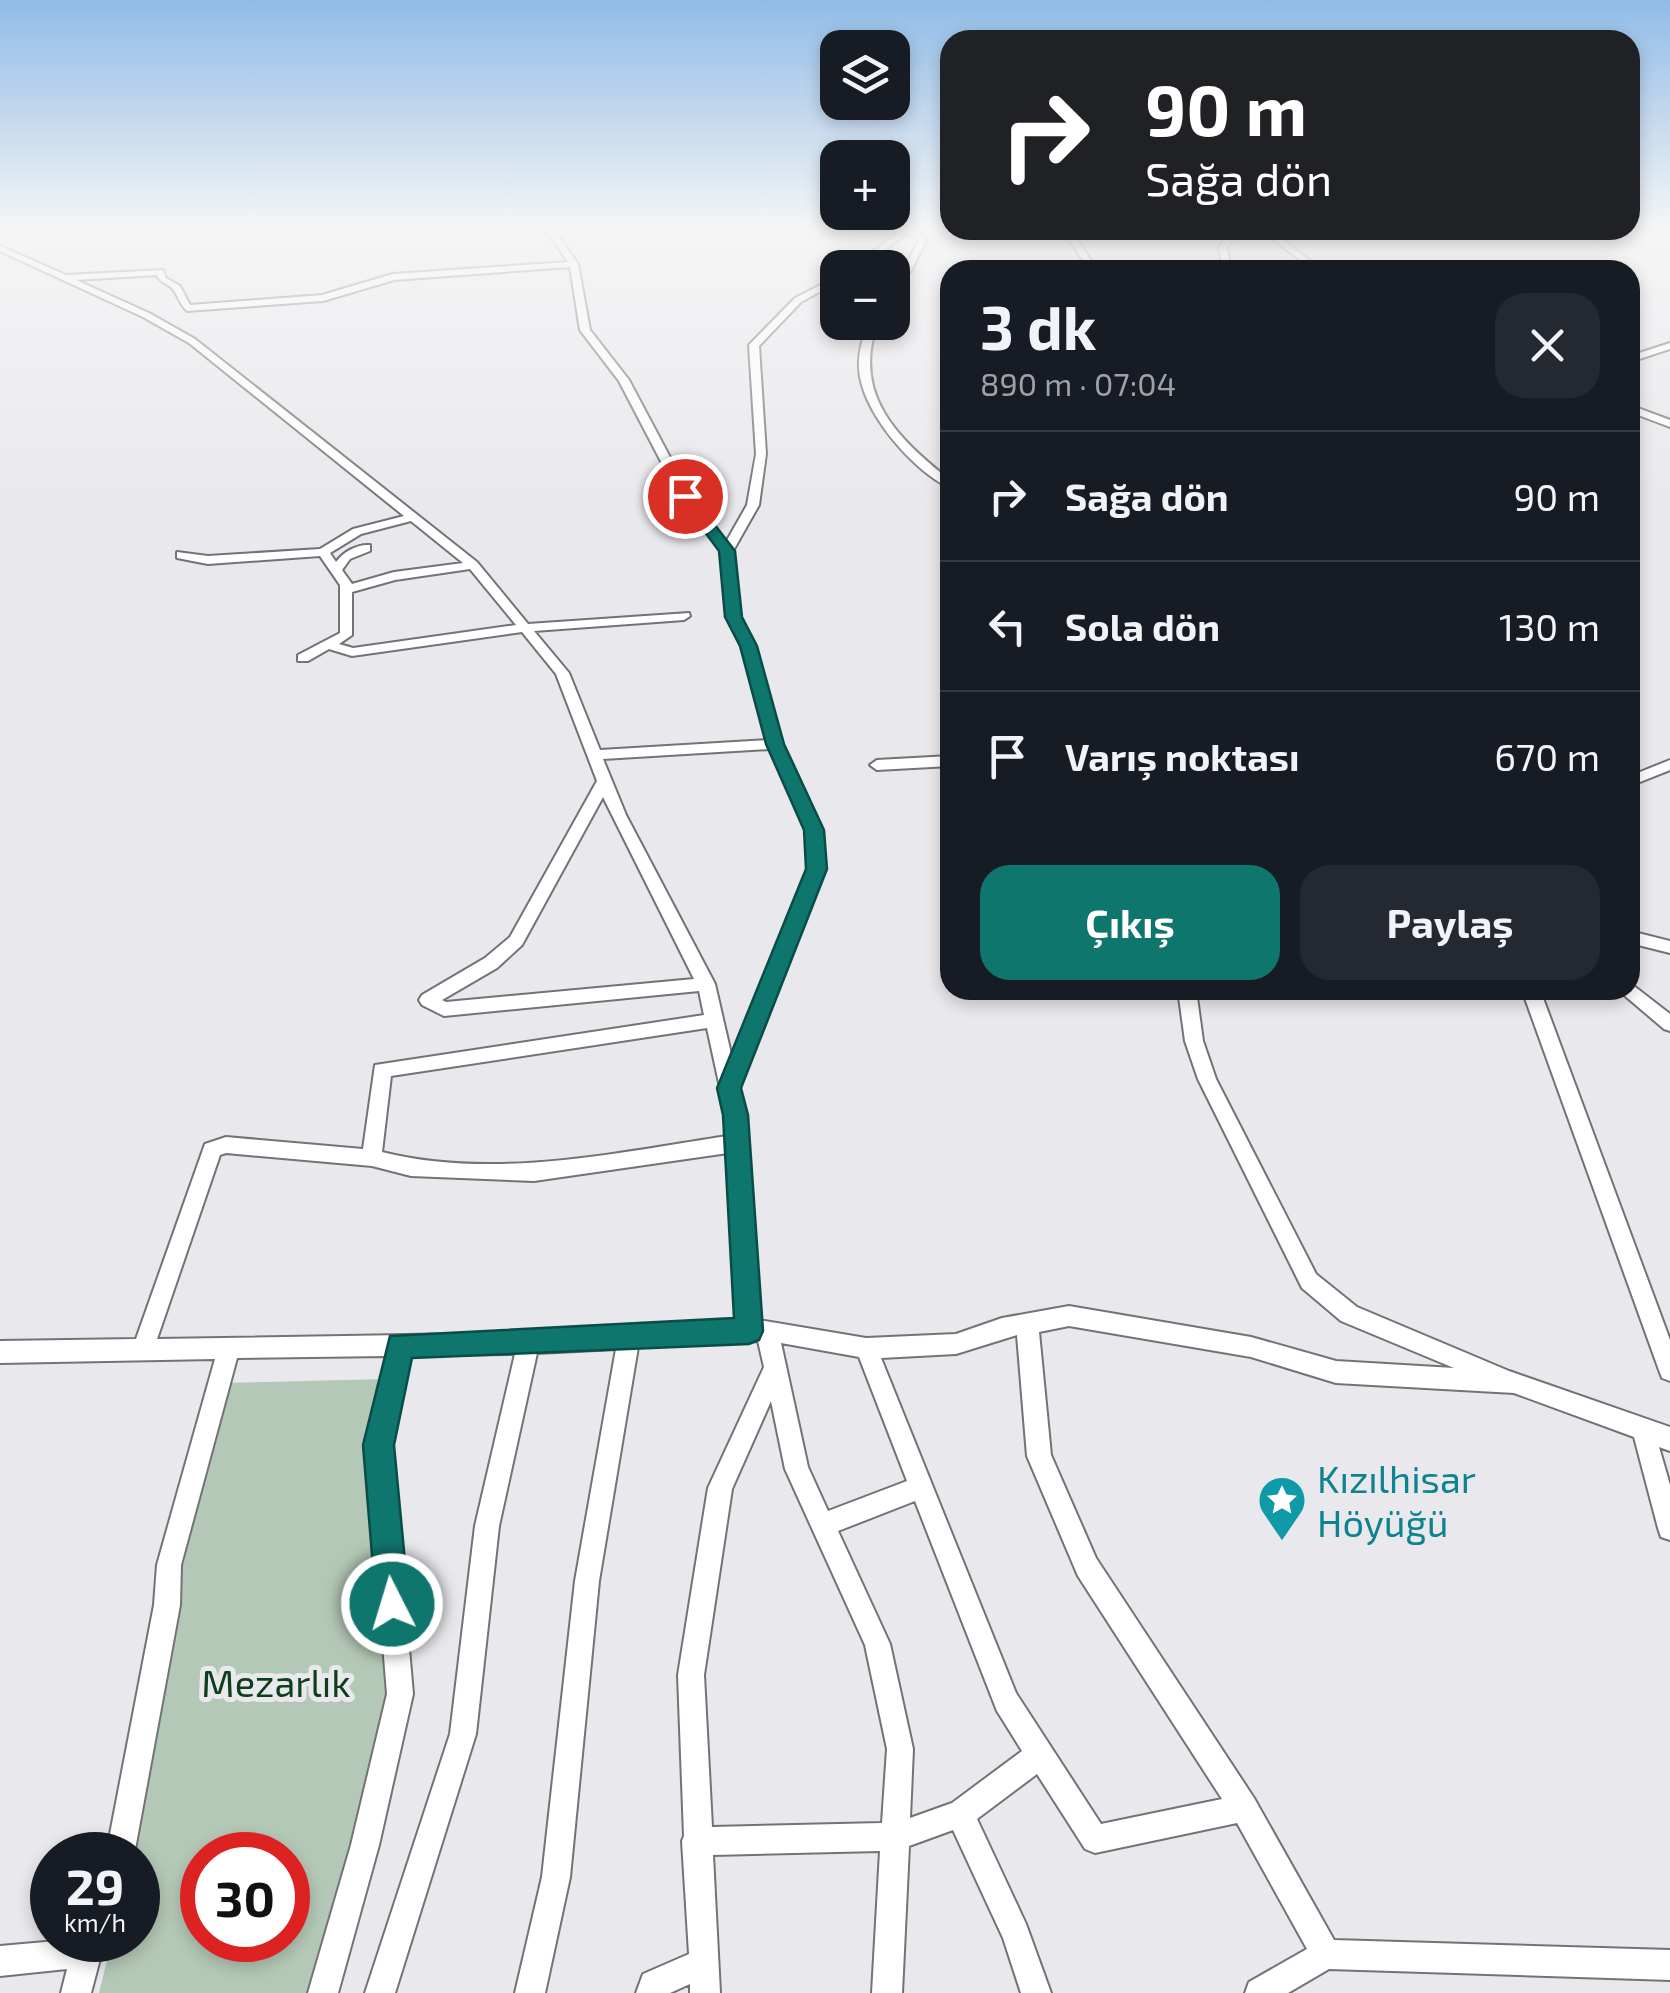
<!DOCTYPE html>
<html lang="tr">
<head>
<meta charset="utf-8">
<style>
  :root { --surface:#171b24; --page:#242831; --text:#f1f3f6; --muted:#9ea1a6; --line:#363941; --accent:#0f766e }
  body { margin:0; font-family:"Exo 2",sans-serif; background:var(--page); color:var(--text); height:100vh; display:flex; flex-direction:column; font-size:38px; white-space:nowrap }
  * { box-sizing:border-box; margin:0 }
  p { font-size:32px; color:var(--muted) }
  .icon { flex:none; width:55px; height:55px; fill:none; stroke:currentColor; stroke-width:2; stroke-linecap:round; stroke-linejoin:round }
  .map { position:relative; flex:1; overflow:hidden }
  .drawer { position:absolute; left:940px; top:260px; width:700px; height:740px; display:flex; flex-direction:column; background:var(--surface); border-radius:30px; box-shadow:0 5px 15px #0003 }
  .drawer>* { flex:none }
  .banner { position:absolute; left:940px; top:30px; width:700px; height:210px; border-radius:30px; box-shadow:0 5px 15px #0003; background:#202124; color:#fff; overflow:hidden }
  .fabs { position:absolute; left:820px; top:30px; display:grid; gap:20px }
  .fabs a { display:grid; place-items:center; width:90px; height:90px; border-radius:20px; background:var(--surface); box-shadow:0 5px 15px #0003; font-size:50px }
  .speed { position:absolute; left:30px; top:1832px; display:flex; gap:20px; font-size:50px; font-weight:700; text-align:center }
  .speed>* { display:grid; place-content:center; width:130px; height:130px; border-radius:50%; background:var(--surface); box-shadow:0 5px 15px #0003; line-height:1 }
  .speed small { font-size:25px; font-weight:400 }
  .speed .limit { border:15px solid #d22; background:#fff; color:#111 }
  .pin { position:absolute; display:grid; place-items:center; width:85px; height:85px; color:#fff; margin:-42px; border:5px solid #fff; border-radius:50%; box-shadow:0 2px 10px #0007 }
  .me { position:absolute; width:110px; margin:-55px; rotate:355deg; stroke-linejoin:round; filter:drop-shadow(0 0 8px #0008) }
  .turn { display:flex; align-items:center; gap:35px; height:210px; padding:0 40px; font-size:45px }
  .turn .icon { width:130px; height:130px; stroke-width:2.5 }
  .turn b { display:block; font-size:70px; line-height:85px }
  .round { display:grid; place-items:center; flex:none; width:105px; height:105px; border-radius:30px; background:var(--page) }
  .summary { display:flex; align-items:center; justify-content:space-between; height:170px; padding:0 40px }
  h1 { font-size:60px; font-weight:700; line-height:75px }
  .primary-button { display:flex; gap:20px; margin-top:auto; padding:20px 40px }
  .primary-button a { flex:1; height:115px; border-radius:30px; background:var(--accent); color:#fff; font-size:40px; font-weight:700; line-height:115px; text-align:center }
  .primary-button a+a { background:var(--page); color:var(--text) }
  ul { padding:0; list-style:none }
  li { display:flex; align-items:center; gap:30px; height:130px; padding:0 40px; border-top:2px solid var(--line) }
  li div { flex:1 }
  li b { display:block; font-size:38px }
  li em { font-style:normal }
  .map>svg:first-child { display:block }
  .green { fill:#b4c8b7; fill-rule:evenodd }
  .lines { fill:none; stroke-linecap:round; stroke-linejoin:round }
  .minor-casing { stroke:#737377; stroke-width:4 }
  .minor { fill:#fff; fill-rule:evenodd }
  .route { fill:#0f766e; stroke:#0a4d48; stroke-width:2.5 }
  .labels { text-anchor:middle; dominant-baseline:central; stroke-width:10; stroke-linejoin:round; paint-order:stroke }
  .near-culture-label { font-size:38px; fill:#0d838f; stroke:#e9e8ec; text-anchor:start }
  .near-park-label { font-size:38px; fill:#0e3e1c; stroke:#e9e8ec }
</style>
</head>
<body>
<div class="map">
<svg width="1670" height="1993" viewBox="0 0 1670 1993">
  <rect width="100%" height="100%" fill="#e9e8ec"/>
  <!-- green -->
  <path class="green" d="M385,1379L392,1690L314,1993H99L112,1940H138V1855H132L176,1556L220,1383ZM202,1855H288V1940H202Z"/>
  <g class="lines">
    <!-- minor casing -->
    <g class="minor-casing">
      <path id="minor" d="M544,227H552L578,264L590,330L629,380L690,495L726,542L747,505L756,454L749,345L795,298L838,276V282L801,302L759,346L766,454L759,505L733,551L739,617L755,646L782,744L822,830L825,869L738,1087L744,1115L759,1320L866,1338L956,1334L1002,1318L1069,1306L1251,1337L1336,1361L1454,1368L1341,1321L1302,1288L1198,1079L1185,1041L1178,990H1196L1203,1041L1216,1079L1316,1274L1357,1307L1509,1371L1670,1427V1451L1659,1447L1670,1485V1540L1661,1537L1658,1528L1634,1437L1514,1393L1336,1383L1251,1357L1069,1326L1039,1332L1051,1455L1096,1558L1254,1798L1334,1940L1670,1950V1980L1329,1969L1288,1993H1245L1249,1982L1307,1949L1237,1823L1095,1853L1085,1849L1037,1774L977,1819L1026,1924L1051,1993H1021L1003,1938L953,1830L909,1846L902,1993H872L880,1851L713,1855L720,1993H690V1984L670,1993H636L643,1974L689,1954L682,1841L684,1836L678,1675L708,1488L764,1367L758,1341L638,1347L599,1581L570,1877L545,1993H515L542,1877L575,1581L616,1349L537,1353L499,1526L476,1734L395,1993H365L450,1734L475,1526L515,1354L410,1355L391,1445L413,1694L379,1845L338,1993H308L351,1845L387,1694L367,1445L388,1356L237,1358L181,1565L180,1605L134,1855H106L154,1605L157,1565L215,1359L0,1363V1341L136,1339L205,1144L226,1137L363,1149L375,1065L704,1015L699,991L444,1016L422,1005L419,1000L422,995L485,958L510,937L597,781L556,674L522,632L352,656L329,649L308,661H298V655L340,633V585L320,556L208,564L177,558V552L208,556L320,549L353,529L404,516L189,343L143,317L0,251V246L66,275L163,270L166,278L180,286L190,305L322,295L393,274L568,262ZM570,267L580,330L619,381L679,496L721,551L727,617L741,646L767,740L600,750L569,673L534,631L684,620L690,616L689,613L528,624L477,562L195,339L149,313L76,280L157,275C160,283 165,282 172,288C178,295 180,305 187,311L323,301L394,280ZM411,521L463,563L394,572L352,584L342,570L350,559L370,551V545C357,544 343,552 336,562L330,553L361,534ZM470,569L516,625L353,648L339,644L352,635V592L395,580ZM770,749L806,830L809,869L732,1058L715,984L626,815L603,759ZM603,797L694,979L446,1002L442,1000L497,968L522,945ZM707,1028L726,1115L727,1136C616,1153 493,1180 382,1152L391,1076ZM226,1153L372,1166L411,1176L534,1181L728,1153L738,1321L528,1333L157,1339L220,1155ZM1017,1335L1027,1456L1078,1576L1222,1799L1101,1824L1016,1693L881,1358L956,1354ZM781,1343L859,1357L907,1481L828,1511L808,1467ZM771,1401L785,1469L865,1645L887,1749L882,1823L712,1827L704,1675L732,1489ZM915,1501L997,1711L1022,1751L952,1803L910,1818L913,1749L890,1644L838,1531Z
        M905,227H914L912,229L927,239L911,271L895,286H892V279L903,270L919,240L907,233L862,268H852Z
        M1063,230H1071L1097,270H1089Z
        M1231,230H1239L1227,248L1231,270H1223L1219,248Z
        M1261,230H1270L1322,270H1313Z
        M869,322H878C851,394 897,438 950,480V488C912,470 861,411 859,368C858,351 863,338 869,322Z
        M1670,343V349L1630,362V356Z
        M1630,405L1670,420V427L1630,412Z
        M950,756V766L877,770L870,765L877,760Z
        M1670,760V770L1630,786V776Z
        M1630,931L1670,941V953L1630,943Z
        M1630,983L1670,1014V1031L1664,1029L1624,995L1621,990H1630Z
        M1522,990H1540L1670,1340V1381L1662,1378L1659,1370Z
        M68,1940H105L91,1993H61L67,1969L0,1976V1946Z"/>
    </g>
    <!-- minor -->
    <use href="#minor" class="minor"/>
  </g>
  <!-- sky -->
  <linearGradient id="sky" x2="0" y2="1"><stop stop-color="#90bbe6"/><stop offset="0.45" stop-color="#f5f5f6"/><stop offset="1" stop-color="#f5f5f6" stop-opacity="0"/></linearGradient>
  <rect width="1670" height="506" fill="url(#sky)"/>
  <!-- route -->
  <path class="route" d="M680,493H690L735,551L742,617L757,646L784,744L824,830L827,869L741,1088L748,1115L763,1331L759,1340L749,1344L412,1358L394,1445L409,1604L404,1616L392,1621L381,1616L376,1604L363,1445L390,1336L734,1318L723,1115L717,1088L806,869L804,830L766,744L740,646L725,617L719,551L678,496Z"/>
  <!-- icons -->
  <defs>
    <g id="sight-pin" transform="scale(2.5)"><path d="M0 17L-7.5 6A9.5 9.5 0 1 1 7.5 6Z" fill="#0f9aa8" stroke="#e9e8ec"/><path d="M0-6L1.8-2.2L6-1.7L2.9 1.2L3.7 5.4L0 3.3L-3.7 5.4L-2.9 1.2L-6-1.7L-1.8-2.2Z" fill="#fff"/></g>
  </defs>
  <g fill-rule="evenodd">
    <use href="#sight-pin" x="1282" y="1500"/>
  </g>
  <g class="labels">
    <!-- near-culture labels -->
    <g class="near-culture-label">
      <text x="1317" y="1478">Kızılhisar<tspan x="1317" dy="44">Höyüğü</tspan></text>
    </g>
    <!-- near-park labels -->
    <g class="near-park-label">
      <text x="276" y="1682">Mezarlık</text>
    </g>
  </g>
</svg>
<div class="fabs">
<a><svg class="icon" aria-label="layers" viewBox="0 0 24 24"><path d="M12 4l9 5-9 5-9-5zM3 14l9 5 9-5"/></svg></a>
<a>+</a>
<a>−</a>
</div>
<div class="speed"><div>29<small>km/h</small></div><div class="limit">30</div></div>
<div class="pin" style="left:685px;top:496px;background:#d93025"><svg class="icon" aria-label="arrive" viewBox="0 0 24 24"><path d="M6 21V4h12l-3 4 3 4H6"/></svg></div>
<svg class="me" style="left:392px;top:1604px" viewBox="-20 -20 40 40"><circle r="17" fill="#0f766e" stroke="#fff" stroke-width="3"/><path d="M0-11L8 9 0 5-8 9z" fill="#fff"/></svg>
<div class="banner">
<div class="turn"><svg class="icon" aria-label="right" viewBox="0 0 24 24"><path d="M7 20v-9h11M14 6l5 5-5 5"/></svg><div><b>90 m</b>Sağa dön</div></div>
</div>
<section class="drawer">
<div class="summary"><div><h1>3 dk</h1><p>890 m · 07:04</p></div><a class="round"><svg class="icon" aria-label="close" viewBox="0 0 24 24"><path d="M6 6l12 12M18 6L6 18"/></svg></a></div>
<ul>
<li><svg class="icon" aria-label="right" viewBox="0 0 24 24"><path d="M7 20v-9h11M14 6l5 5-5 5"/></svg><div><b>Sağa dön</b></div><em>90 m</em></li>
<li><svg class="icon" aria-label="left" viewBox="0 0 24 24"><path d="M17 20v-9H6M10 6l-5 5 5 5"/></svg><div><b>Sola dön</b></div><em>130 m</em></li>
<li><svg class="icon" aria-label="arrive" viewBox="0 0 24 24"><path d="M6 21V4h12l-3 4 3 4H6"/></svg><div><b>Varış noktası</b></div><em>670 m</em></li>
</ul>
<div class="primary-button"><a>Çıkış</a><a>Paylaş</a></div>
</section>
</div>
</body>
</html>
